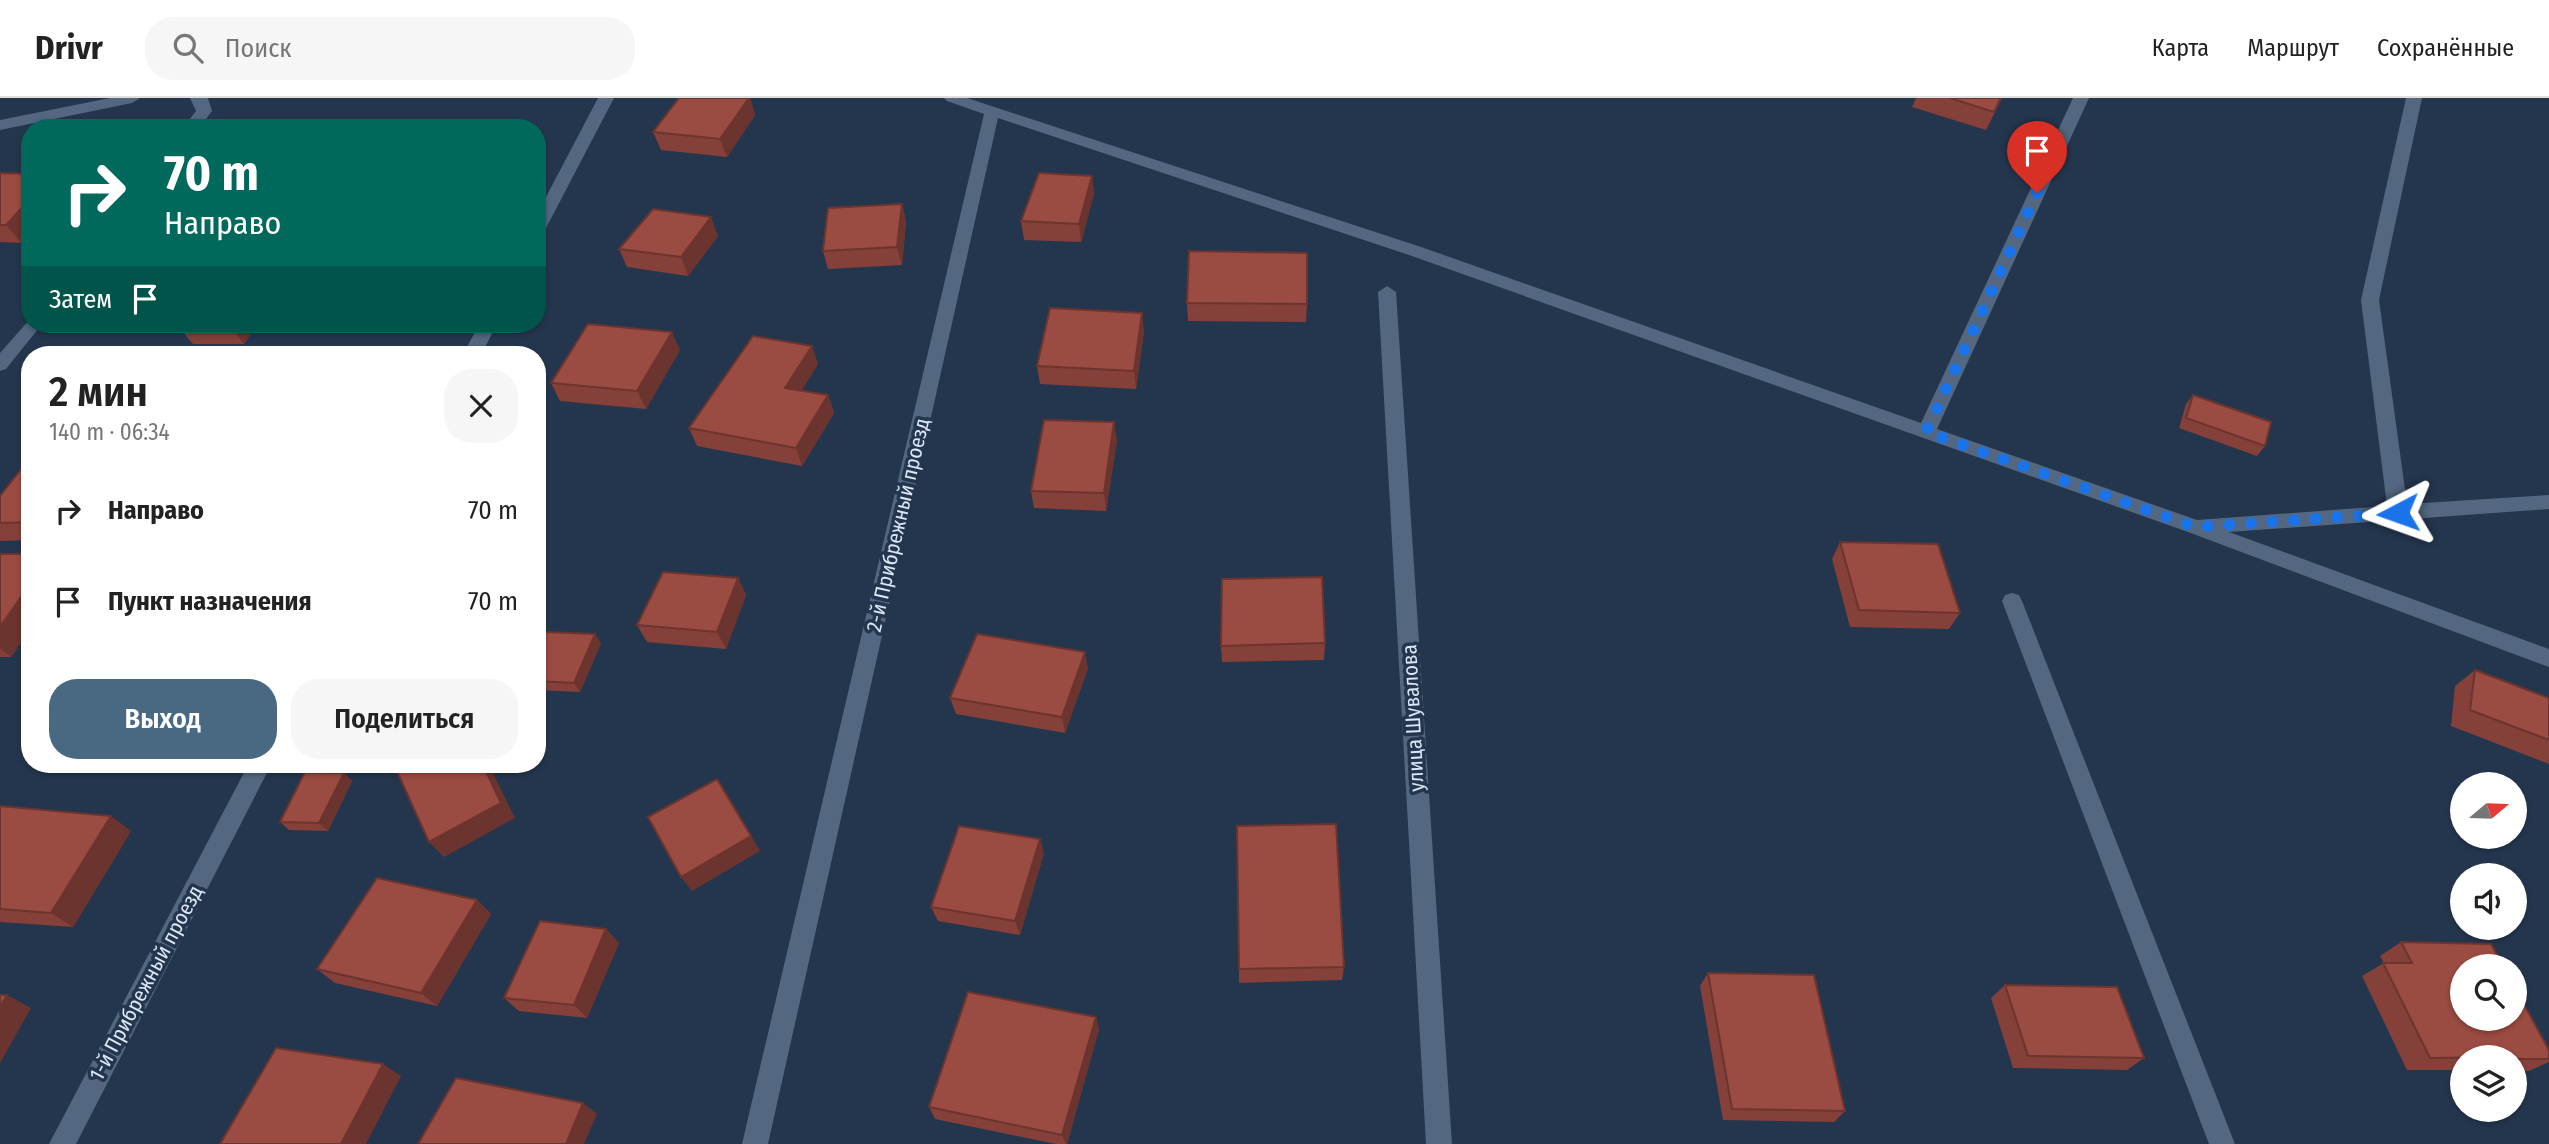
<!DOCTYPE html>
<html lang="ru">
<head>
<meta charset="utf-8">
<style>
  :root { --surface:#fff; --page:#f6f6f6; --text:#222; --muted:#767676; --line:#e0e0e0; --accent:#496982 }
  body { margin:0; font-family:"Fira Sans Condensed",sans-serif; background:var(--page); color:var(--text); height:100vh; display:flex; flex-direction:column; font-size:26px; white-space:nowrap }
  * { box-sizing:border-box; margin:0 }
  p { font-size:23px; color:var(--muted) }
  .icon { flex:none; width:38px; height:38px; fill:none; stroke:currentColor; stroke-width:2; stroke-linecap:round; stroke-linejoin:round }
  .map { position:relative; flex:1; overflow:hidden }
  .panel { position:absolute; left:21px; top:248px; width:525px; height:427px; display:flex; flex-direction:column; background:var(--surface); border-radius:28px; box-shadow:0 2px 5px #0004 }
  .panel>* { flex:none }
  .top-card { position:absolute; left:21px; top:21px; width:525px; height:214px; border-radius:28px; box-shadow:0 2px 5px #0004; background:#00695c; color:#fff; overflow:hidden }
  .needle { width:46px; rotate:71deg }
  .tools { position:absolute; left:2450px; top:674px; display:grid; gap:14px }
  .tools a { display:grid; place-items:center; width:77px; height:77px; border-radius:50%; background:var(--surface); box-shadow:0 2px 5px #0004; font-size:35px }
  .pin { position:absolute; display:grid; place-items:center; width:60px; height:60px; color:#fff; margin:-72px -30px; border-radius:50% 50% 50% 0; rotate:-45deg; box-shadow:0 0 7px #0007 }
  .pin .icon { rotate:45deg }
  .me { position:absolute; width:77px; margin:-38px; rotate:266deg; stroke-linejoin:round; filter:drop-shadow(0 0 5px #0008) }
  .turn { display:flex; align-items:center; gap:24px; height:147px; padding:0 28px; font-size:32px }
  .turn .icon { width:91px; height:91px; stroke-width:2.5 }
  .turn b { display:block; font-size:49px; line-height:60px }
  .then { display:flex; align-items:center; height:66px; padding:0 28px; background:#0003; gap:14px; font-size:26px }
  .round { display:grid; place-items:center; flex:none; width:74px; height:74px; border-radius:28px; background:var(--page) }
  .head { display:flex; align-items:center; justify-content:space-between; height:119px; padding:0 28px }
  h1 { font-size:42px; font-weight:600; line-height:52px }
  .action { display:flex; gap:14px; margin-top:auto; padding:14px 28px }
  .action a { flex:1; height:80px; border-radius:28px; background:var(--accent); color:#fff; font-size:28px; font-weight:600; line-height:80px; text-align:center }
  .action a+a { background:var(--page); color:var(--text) }
  ul { padding:0; list-style:none }
  li { display:flex; align-items:center; gap:21px; height:91px; padding:0 28px }
  li div { flex:1 }
  li b { display:block; font-size:26px }
  li em { font-style:normal }
  header { display:flex; align-items:center; gap:42px; box-sizing:border-box; height:98px; padding:0 35px; background:var(--surface); border-bottom:2px solid var(--line) }
  header strong { font-size:33px }
  nav { display:flex; gap:38px; margin-inline-start:auto; font-size:24px }
  .search { width:490px; height:63px; background:var(--page); display:flex; align-items:center; gap:18px; box-sizing:border-box; padding:0 24px; border-radius:28px; color:var(--muted); font-size:26px }
  .map>svg:first-child { display:block }
  .lines { fill:none; stroke-linecap:round; stroke-linejoin:round }
  .minor { fill:#536781; fill-rule:evenodd }
  .wall { fill:#844039 }
  .shaded-wall { fill:#6c342e }
  .building { fill:#9a4b42; stroke:#6c342e; stroke-width:2 }
  .route { stroke:#1a73e8; stroke-width:12; stroke-dasharray:0 21.6 }
  .labels { text-anchor:middle; dominant-baseline:central; stroke-width:7; stroke-linejoin:round; paint-order:stroke }
  .street-label { font-size:21px; fill:#dce7f7; stroke:#24364e }
</style>
</head>
<body>
<header>
<strong>Drivr</strong>
<div class="search"><svg class="icon" aria-label="search" viewBox="0 0 24 24"><circle cx="10" cy="10" r="6"/><path d="M15 15l6 6"/></svg>Поиск</div>
<nav><a>Карта</a><a>Маршрут</a><a>Сохранённые</a></nav>
</header>
<div class="map">
<svg width="2549" height="1046" viewBox="0 0 2549 1046">
  <rect width="100%" height="100%" fill="#24364e"/>
  <g class="lines">
    <!-- minor -->
    <path class="minor" d="M110,0H140L132,5L0,32V22Z
      M190,0H208L212,13L199,30H183L196,13Z
      M598,0H614L545,132L537,137V116Z
      M944,0H967L1421,149L1921,325L2073,0H2089L1937,331L2197,422L2387,408L2361,202L2406,0H2422L2379,202L2407,406L2549,397V411L2229,434L2549,551V569L2188,434L1409,157L998,20L768,1046H742L984,16L947,3Z
      M1387,188L1396,194L1452,1046H1426L1378,194Z
      M30,221V226H42L6,271L0,273V255Z
      M479,226H497L481,257H463Z
      M2012,495L2019,497L2022,503L2235,1046H2209L2002,503L2005,497Z
      M248,667H271L76,1046H49Z"/>
  </g>
  <!-- wall -->
  <path class="wall" d="M750,0L755,17L727,59L661,52L653,34Z
    M1916,0H2002L1986,32L1912,9Z
    M0,75L22,145L0,144Z
    M1092,78L1094,96L1081,144L1024,142L1021,123Z
    M902,106L906,124L902,167L828,171L823,153Z
    M718,138L688,178L627,169L619,151Z
    M1187,205L1307,206L1306,224L1188,223Z
    M180,226H257L244,246H193L178,228Z
    M1144,233L1136,291L1040,286L1037,268Z
    M680,252L646,311L560,303L551,285Z
    M818,266L801,293L828,297L834,315L802,368L697,348L689,330Z
    M2193,297L2265,348L2257,358L2179,330L2186,306Z
    M1117,342L1106,413L1034,410L1031,393Z
    M30,360V442L0,443V398Z
    M1840,444L1960,515L1949,531L1850,529L1832,461Z
    M0,456H30V531L11,559H0Z
    M738,480L746,497L726,551L647,544L637,527Z
    M601,545L580,594L537,592V551Z
    M1325,545L1324,562L1222,564L1221,548Z
    M1088,570L1065,635L956,616L950,600Z
    M2475,572L2549,600V666L2451,628L2455,588Z
    M344,675L352,683L328,733L289,732L280,724Z
    M0,708L131,733L73,829L0,824Z
    M1044,755L1020,837L938,823L931,809Z
    M477,802L491,816L437,908L335,885L317,871Z
    M606,831L619,845L587,920L519,913L504,900Z
    M2401,844L2549,952V964L2529,973H2515V959H2462V972H2407L2362,878L2384,865L2380,858Z
    M1344,869L1342,882L1239,885V871Z
    M1708,875L1845,1013L1834,1024L1723,1022L1700,888Z
    M2005,887L2144,960L2127,972L2013,970L1991,900Z
    M1099,931L1067,1046H1056L935,1021L929,1009Z"/>
  <!-- shaded-wall -->
  <path class="shaded-wall" d="M750,0L755,17L727,59L720,41Z
    M1092,78L1094,96L1081,144L1079,126Z
    M30,101V136L22,145L6,127Z
    M902,106L906,124L902,167L897,149Z
    M711,119L718,138L688,178L681,159Z
    M1142,215L1144,233L1136,291L1134,273Z
    M232,226H257L244,246L230,228Z
    M672,234L680,252L646,311L637,293Z
    M812,248L818,266L792,308L785,290Z
    M828,297L834,315L802,368L796,350Z
    M1114,324L1117,342L1106,413L1104,395Z
    M738,480L746,497L726,551L717,534Z
    M30,486V531L11,559L0,550V529Z
    M595,536L601,545L580,594L574,585Z
    M1085,554L1088,570L1065,635L1062,619Z
    M483,667H489L515,720L444,759L429,744Z
    M344,675L352,683L328,733L319,725Z
    M717,681L760,753L692,793L681,779Z
    M111,718L131,733L73,829L51,815Z
    M1040,741L1044,755L1020,837L1015,823Z
    M477,802L491,816L437,908L421,895Z
    M606,831L619,845L587,920L574,907Z
    M7,897L31,910L0,965V909Z
    M1096,919L1099,931L1067,1046H1066L1062,1037Z
    M383,966L401,978L366,1046H341Z
    M583,1005L597,1016L584,1046H566Z"/>
  <!-- building -->
  <path class="building" d="M679,0H749L720,41L653,34Z
    M1950,0H2001L1994,14Z
    M0,75L30,76V101L6,127H0Z
    M1039,75L1092,78L1079,126L1021,123Z
    M902,106L897,149L823,153L828,110Z
    M653,111L711,119L681,159L619,151Z
    M1189,153L1307,155V206L1187,205Z
    M1050,210L1142,215L1134,273L1037,268Z
    M180,226H232L230,228H178Z
    M588,226L672,234L637,293L551,285Z
    M753,238L812,248L785,290L828,297L796,350L689,330Z
    M102,253L209,255L208,257H99Z
    M2193,297L2271,324L2265,348L2186,320Z
    M1044,322L1114,324L1104,395L1031,393Z
    M30,360V424L0,425V398Z
    M1840,444L1938,446L1960,515L1859,512Z
    M0,456H30V486L0,529Z
    M663,474L738,480L717,534L637,527Z
    M1322,479L1325,545L1221,548L1222,481Z
    M545,534L595,536L574,585L537,583V551Z
    M977,536L1085,554L1062,619L950,600Z
    M2475,572L2549,600V642L2470,612Z
    M399,667H483L501,705L429,744L395,669Z
    M305,674L344,675L319,725L280,724Z
    M717,681L751,738L681,779L648,719Z
    M0,708L111,718L51,815L0,811Z
    M1336,726L1344,869L1239,871L1237,728Z
    M959,728L1040,741L1015,823L931,809Z
    M377,780L477,802L421,895L317,871Z
    M540,823L606,831L574,907L504,900Z
    M2401,844L2491,846L2503,868H2462V920H2515V890L2549,952V961H2515V959L2430,960L2383,865H2412Z
    M1708,875L1814,877L1845,1013L1732,1011Z
    M2005,887L2117,889L2144,960L2028,958Z
    M968,894L1096,919L1062,1037L929,1009Z
    M0,897H7L0,909Z
    M276,950L383,966L341,1046H220Z
    M456,980L583,1005L566,1046H418Z"/>
  <g class="lines">
    <!-- route -->
    <path class="route" d="M2037,95L1926,334L2195,429L2398,415"/>
  </g>
  <g class="labels">
    <!-- street labels -->
    <g class="street-label">
      <text transform="translate(898 427) rotate(-77)">2-й Прибрежный проезд</text>
      <text transform="translate(1413 620) rotate(-93)">улица Шувалова</text>
      <text transform="translate(146 885) rotate(-62)">1-й Прибрежный проезд</text>
    </g>
  </g>
</svg>
<div class="tools">
<a><svg class="needle" viewBox="-14 -14 28 28"><path d="M0-13l5 13h-10z" fill="#e53935"/><path d="M0 13l5-13h-10z" fill="#767676"/></svg></a>
<a><svg class="icon" aria-label="sound" viewBox="0 0 24 24"><path d="M4 9h4l5-4v14l-5-4H4zM17 9q2 3 0 6"/></svg></a>
<a><svg class="icon" aria-label="search" viewBox="0 0 24 24"><circle cx="10" cy="10" r="6"/><path d="M15 15l6 6"/></svg></a>
<a><svg class="icon" aria-label="layers" viewBox="0 0 24 24"><path d="M12 4l9 5-9 5-9-5zM3 14l9 5 9-5"/></svg></a>
</div>
<div class="pin" style="left:2037px;top:95px;background:#d93025"><svg class="icon" aria-label="arrive" viewBox="0 0 24 24"><path d="M6 21V4h12l-3 4 3 4H6"/></svg></div>
<svg class="me" style="left:2398px;top:415px" viewBox="-20 -20 40 40"><path d="M0-17L14 15 0 8-14 15z" fill="#1a73e8" stroke="#fff" stroke-width="4"/></svg>
<div class="top-card">
<div class="turn"><svg class="icon" aria-label="right" viewBox="0 0 24 24"><path d="M7 20v-9h11M14 6l5 5-5 5"/></svg><div><b>70 m</b>Направо</div></div>
<div class="then">Затем<svg class="icon" aria-label="arrive" viewBox="0 0 24 24"><path d="M6 21V4h12l-3 4 3 4H6"/></svg></div>
</div>
<section class="panel">
<div class="head"><div><h1>2 мин</h1><p>140 m · 06:34</p></div><a class="round"><svg class="icon" aria-label="close" viewBox="0 0 24 24"><path d="M6 6l12 12M18 6L6 18"/></svg></a></div>
<ul>
<li><svg class="icon" aria-label="right" viewBox="0 0 24 24"><path d="M7 20v-9h11M14 6l5 5-5 5"/></svg><div><b>Направо</b></div><em>70 m</em></li>
<li><svg class="icon" aria-label="arrive" viewBox="0 0 24 24"><path d="M6 21V4h12l-3 4 3 4H6"/></svg><div><b>Пункт назначения</b></div><em>70 m</em></li>
</ul>
<div class="action"><a>Выход</a><a>Поделиться</a></div>
</section>
</div>
</body>
</html>
